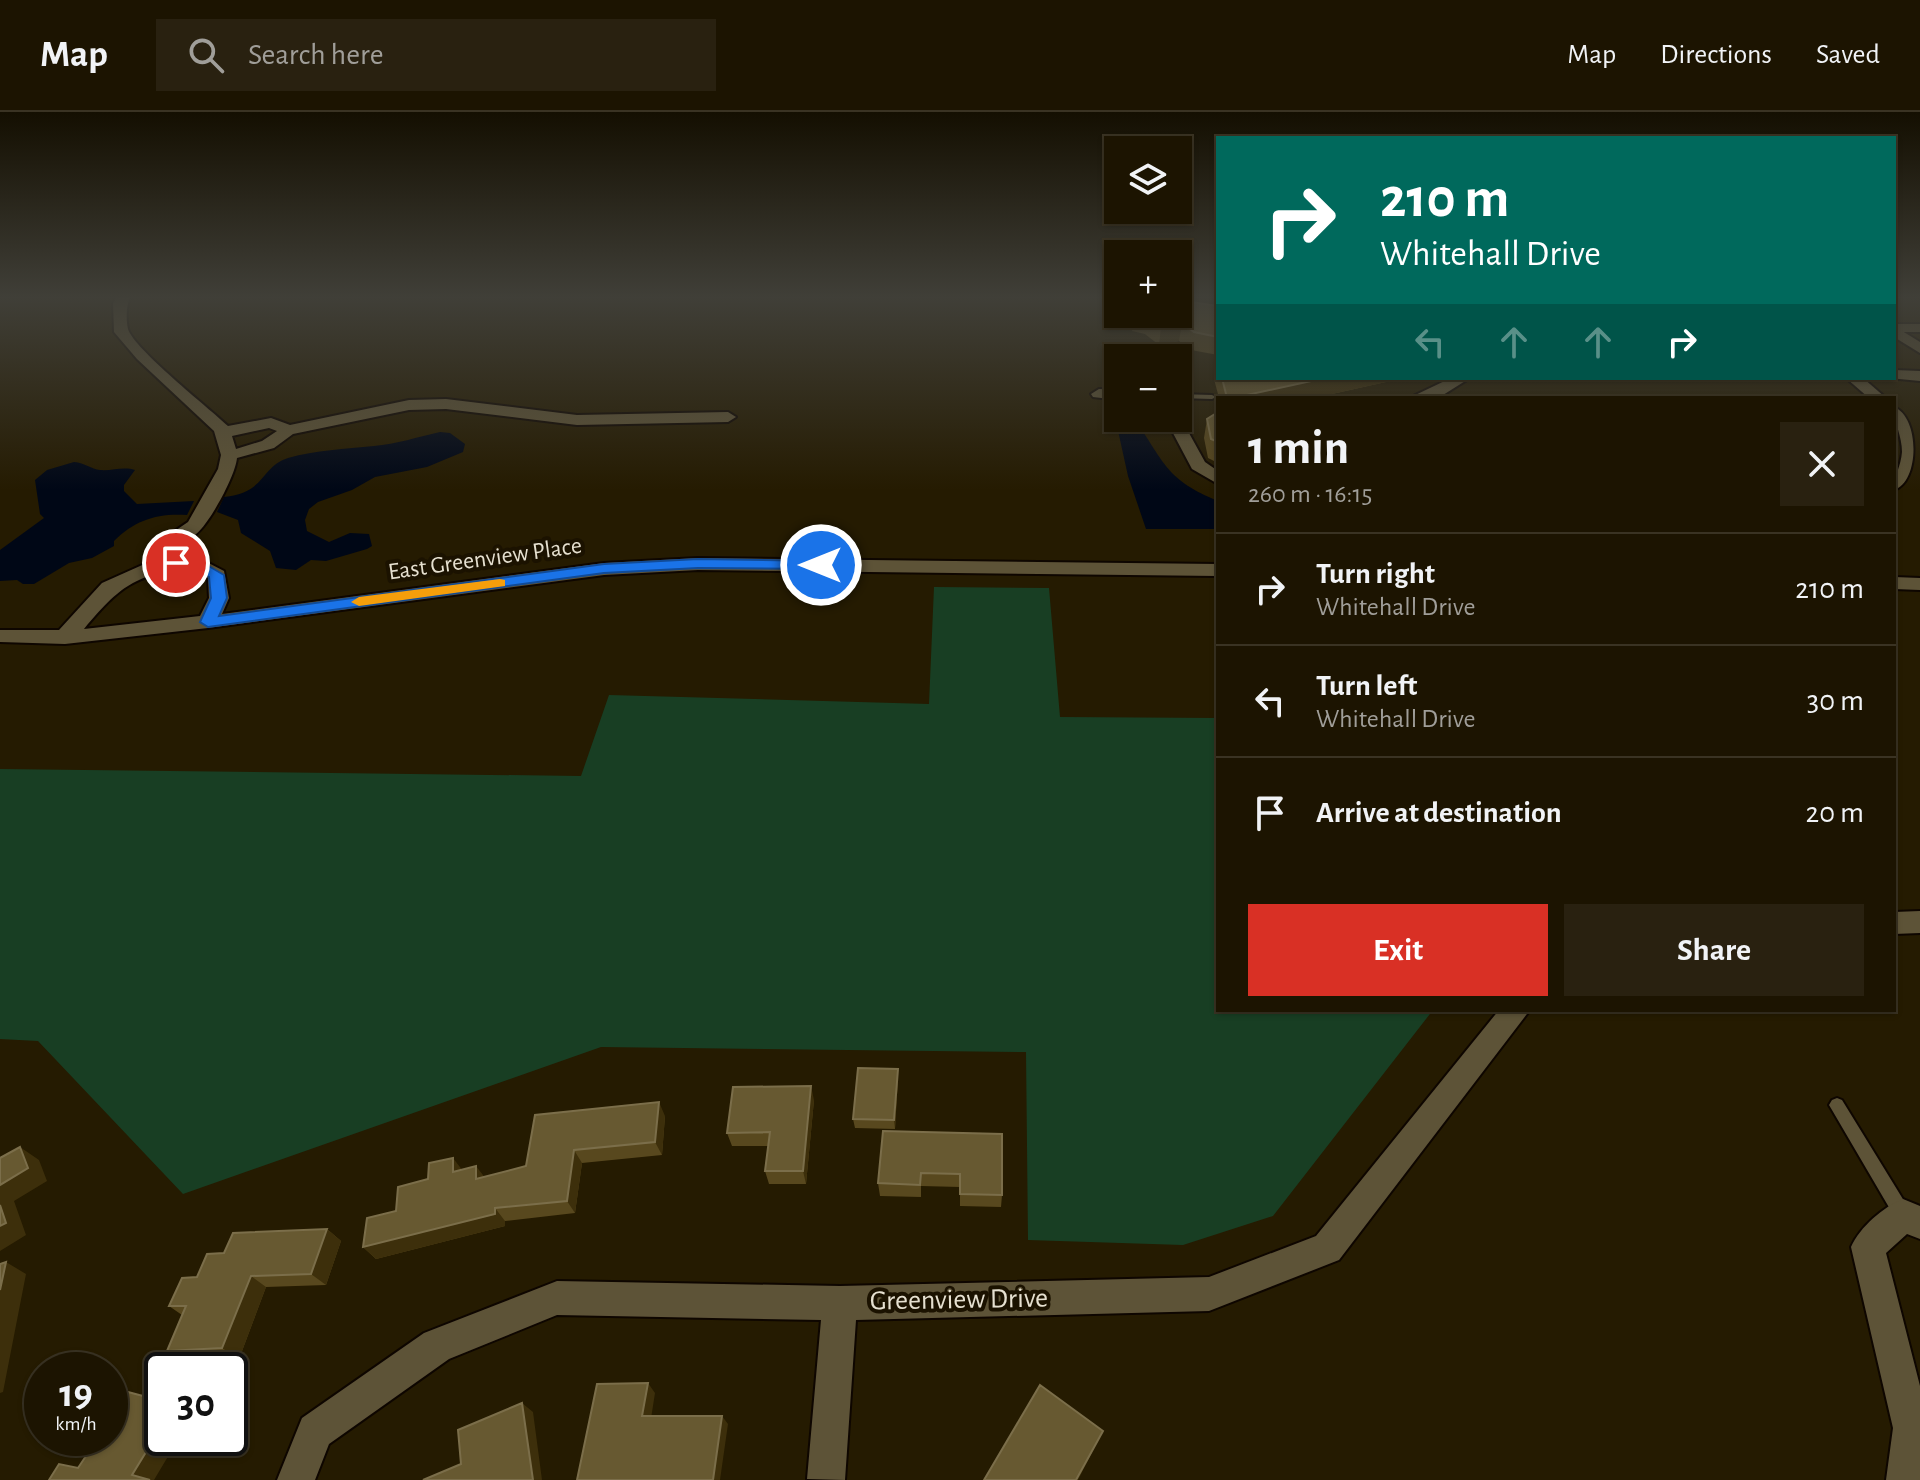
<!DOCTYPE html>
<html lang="en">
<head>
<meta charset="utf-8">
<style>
  :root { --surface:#1c1401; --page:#292110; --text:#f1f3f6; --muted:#a09e99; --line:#3a3323; --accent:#d93025 }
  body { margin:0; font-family:"Alegreya Sans",sans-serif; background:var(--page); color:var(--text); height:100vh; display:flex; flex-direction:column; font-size:30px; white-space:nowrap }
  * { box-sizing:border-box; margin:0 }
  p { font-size:26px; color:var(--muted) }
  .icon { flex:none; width:44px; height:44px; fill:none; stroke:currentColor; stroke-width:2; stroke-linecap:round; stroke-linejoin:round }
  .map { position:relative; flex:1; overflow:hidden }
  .drawer { position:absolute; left:1216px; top:284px; width:680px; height:616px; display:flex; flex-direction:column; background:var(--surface); border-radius:0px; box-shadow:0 2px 6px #0004,0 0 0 2px var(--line) }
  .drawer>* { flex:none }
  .guide { position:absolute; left:1216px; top:24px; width:680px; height:244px; border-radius:0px; box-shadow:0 2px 6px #0004,0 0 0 2px var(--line); background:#00695c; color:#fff; overflow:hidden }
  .fabs { position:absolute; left:1104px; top:24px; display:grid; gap:16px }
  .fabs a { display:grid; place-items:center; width:88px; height:88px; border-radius:0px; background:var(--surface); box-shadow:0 2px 6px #0004,0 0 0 2px var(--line); font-size:40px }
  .speed { position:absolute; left:24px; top:1240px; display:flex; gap:16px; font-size:40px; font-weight:700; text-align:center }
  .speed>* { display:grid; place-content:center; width:104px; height:104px; border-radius:50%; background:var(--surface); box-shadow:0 2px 6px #0004,0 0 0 2px var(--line); line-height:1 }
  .speed small { font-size:20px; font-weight:400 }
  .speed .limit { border:4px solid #111; border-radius:12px; background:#fff; color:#111 }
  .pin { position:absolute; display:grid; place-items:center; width:68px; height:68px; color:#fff; margin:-34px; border:4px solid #fff; border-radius:50%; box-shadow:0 2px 8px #0007 }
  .me { position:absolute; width:88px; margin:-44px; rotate:270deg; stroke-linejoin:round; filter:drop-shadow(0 0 6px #0008) }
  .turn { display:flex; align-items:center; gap:28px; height:168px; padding:0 32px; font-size:36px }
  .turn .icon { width:104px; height:104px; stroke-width:2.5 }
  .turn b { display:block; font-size:56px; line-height:68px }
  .lanes { display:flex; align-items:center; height:76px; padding:0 32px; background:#0003; justify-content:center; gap:40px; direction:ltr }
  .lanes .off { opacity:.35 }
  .round { display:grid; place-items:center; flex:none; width:84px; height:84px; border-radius:0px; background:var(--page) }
  .head { display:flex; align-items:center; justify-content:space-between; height:136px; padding:0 32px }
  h1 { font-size:48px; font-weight:700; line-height:60px }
  .cta { display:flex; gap:16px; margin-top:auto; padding:16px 32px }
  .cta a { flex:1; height:92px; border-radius:0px; background:var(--accent); color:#fff; font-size:32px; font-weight:700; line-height:92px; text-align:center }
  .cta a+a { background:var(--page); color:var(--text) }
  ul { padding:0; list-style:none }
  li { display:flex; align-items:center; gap:24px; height:112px; padding:0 32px; border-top:2px solid var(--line) }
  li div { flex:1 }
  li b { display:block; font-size:30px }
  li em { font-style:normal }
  header { display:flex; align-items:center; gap:48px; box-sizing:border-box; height:112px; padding:0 40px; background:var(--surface); border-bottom:2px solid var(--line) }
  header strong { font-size:38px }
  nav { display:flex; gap:44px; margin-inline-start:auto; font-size:28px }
  .search { width:560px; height:72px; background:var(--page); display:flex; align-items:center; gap:20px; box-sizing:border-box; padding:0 28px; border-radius:0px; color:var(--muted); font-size:30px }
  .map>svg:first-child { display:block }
  .green { fill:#183e23 }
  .water { fill:#000716 }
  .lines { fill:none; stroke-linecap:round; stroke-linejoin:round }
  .service-casing { stroke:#0e0600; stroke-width:4 }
  .minor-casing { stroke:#0e0600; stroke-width:4 }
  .secondary-casing { stroke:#0e0600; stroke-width:4 }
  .service { fill:#5d5337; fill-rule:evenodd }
  .minor { fill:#5d5337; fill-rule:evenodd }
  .secondary { fill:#5d5337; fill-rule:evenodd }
  .wall { fill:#58481e }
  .shaded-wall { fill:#3d2f0b }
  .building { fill:#675931; stroke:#7b6e4a; stroke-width:2 }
  .route { fill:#1a73e8; stroke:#114b97; stroke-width:2 }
  .slow { fill:#f59e0b }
  .labels { text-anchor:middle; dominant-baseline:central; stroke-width:8; stroke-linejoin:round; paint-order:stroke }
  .street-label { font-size:24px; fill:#e6e0d0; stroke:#1b1200 }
  .near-street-label { font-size:28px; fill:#e6e0d0; stroke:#1b1200 }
</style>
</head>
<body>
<header>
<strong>Map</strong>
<div class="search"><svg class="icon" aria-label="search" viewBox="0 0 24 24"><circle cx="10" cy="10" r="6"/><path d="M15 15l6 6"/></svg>Search here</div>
<nav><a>Map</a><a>Directions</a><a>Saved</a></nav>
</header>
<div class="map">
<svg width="1920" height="1368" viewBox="0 0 1920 1368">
  <rect width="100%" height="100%" fill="#251b01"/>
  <!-- green -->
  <path class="green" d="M934,475L1049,476L1060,605L1218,606V898H1433L1273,1104L1183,1133L1028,1128L1026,940L601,935L183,1082L38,929L0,927V657L581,664L609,583L929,592Z"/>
  <!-- water -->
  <path class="water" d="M1118,304L1136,309C1165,352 1167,368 1218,389V417H1146L1128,364L1115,305Z
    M440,320L450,321L465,332L463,340L427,355L375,365L352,378L318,390L309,397L305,408L307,419L329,430L350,421L369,422L372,434L367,437L326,449L311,448L296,458L276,456L270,439L241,421L238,408L217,400L224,385C266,381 260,355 288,346C316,338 345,337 374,334C396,332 418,325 440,320Z
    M74,350C85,351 91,357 100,358C113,359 123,354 135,358L124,373V379L137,392L194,389L187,403C157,401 135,408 114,429V434L92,446L69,451L34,472H23L17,468L0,469V438L44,406L40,402L35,368L47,358Z"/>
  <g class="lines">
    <!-- service casing -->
    <g class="service-casing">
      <path id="service" d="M1178,282L1212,283L1216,285L1212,287L1178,286Z
        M1837,986L1842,988L1909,1097L1911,1103L1909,1109L1903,1111L1897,1109L1832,998L1829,993L1832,988Z"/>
    </g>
    <!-- minor casing -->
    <g class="minor-casing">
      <path id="minor" d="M116,186H130C126,194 126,208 128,217C134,237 209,296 228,314L271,306L290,313L409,288L446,287L577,303L728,300L736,305L728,310L577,313L446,297L409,298L293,322L274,336L237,346C235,364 214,402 202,416C192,428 179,432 170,447L195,444L224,459L229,486L222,502L604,451L698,446L1218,452V464L698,458L604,463L208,516L65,532L0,530V518H59L102,471L149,450L163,427L188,410L218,357L221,343L214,319L137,247L114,220L113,191ZM269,316L277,319L262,329L236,337L232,324ZM192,456L208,466L209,486L200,504L84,517C120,474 135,462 192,456Z
        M1894,212H1920V220H1894Z
        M1894,258L1920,259V269L1889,266H1894Z
        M1451,266H1470L1443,283L1409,286Z
        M1846,266H1863L1886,286H1869Z
        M1099,277L1118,278V288L1093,285L1091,282Z
        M1894,295C1920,305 1920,370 1894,378C1894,364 1901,354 1902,340C1902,324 1894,311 1894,295Z
        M1179,303L1205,350L1218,359V372L1192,357L1165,306H1178Z
        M1894,465L1920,466V478L1894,477Z
        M1920,799V821L1894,822V800Z
        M1499,898H1530L1339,1148L1209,1199L856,1208L845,1368L807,1367L821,1208L557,1203L449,1247L329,1332L315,1368H277L302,1306L424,1221L557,1169L840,1174L1209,1165L1316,1124Z
        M1903,1087L1920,1094V1127L1907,1122L1886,1141L1920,1274V1368H1886L1893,1316L1851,1135C1860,1115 1883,1095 1903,1087Z"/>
    </g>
    <!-- secondary casing -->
    <g class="secondary-casing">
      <path id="secondary" d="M1894,214L1920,230V241L1894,225Z"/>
    </g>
    <!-- service -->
    <use href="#service" class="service"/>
    <!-- minor -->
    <use href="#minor" class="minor"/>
    <!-- secondary -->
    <use href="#secondary" class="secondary"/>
  </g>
  <!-- wall -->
  <path class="wall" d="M1218,194V243L1191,238L1179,229L1159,233L1145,222L1132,219L1134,202Z
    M1218,248V266H1404L1314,286H1219L1214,267Z
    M1218,302V351L1208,346L1204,326L1207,307Z
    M898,957V966L895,1017L855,1016L853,1007Z
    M814,988L806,1072H769L765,1059L768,1034H732L727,1021Z
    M665,1004L662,1043L582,1051L575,1101L505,1109V1114L376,1147L363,1135L396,1099L428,1067L462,1057L485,1065L526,1054Z
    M883,1019L1002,1083L1001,1095L960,1094V1075L921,1074V1085L880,1084L878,1071Z
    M327,1117L341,1129L326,1173L266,1175L239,1247L185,1249L167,1239L182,1203L169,1194L197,1165Z"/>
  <!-- shaded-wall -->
  <path class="shaded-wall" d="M1182,211L1179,229L1159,233L1161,215Z
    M1325,266H1404L1314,286H1233Z
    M898,957V966L895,1017L894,1008Z
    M811,974L814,988L806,1072L803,1059Z
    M659,990L665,1004L662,1043L655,1030Z
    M20,1035L39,1048L47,1069L14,1089L26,1123L0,1139V1073Z
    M574,1038L582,1051L575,1101L567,1089Z
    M453,1046L463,1059L453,1060Z
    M476,1054L486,1067H476Z
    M495,1096L505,1109V1114L376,1147L363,1135Z
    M327,1117L341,1129L326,1173L311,1162Z
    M6,1150L26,1162L3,1280L0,1281V1178Z
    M251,1164L266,1175L239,1247L222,1236Z
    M648,1271L655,1281L650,1313L642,1304Z
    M522,1291L533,1300L542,1368H533Z
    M722,1304L728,1312L720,1368H713Z
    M162,1314V1326H179L154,1368H143L132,1363Z
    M1103,1319L1078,1368H1076Z"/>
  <!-- building -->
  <path class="building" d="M1178,188L1218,194V225L1194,220L1182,211L1161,215L1147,204L1136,202H1178Z
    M1222,266H1325L1233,286H1227Z
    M1215,302H1218V330L1211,327L1207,307Z
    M858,956L898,957L894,1008L853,1007Z
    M811,974L803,1059H765L770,1020L727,1021L733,975Z
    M659,990L655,1030L574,1038L567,1089L495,1096V1102L363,1135L367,1106L396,1099L398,1075L428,1067L429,1051L453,1046V1060L476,1054V1067L526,1054L535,1003Z
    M883,1019L1002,1022V1083L960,1082V1062L921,1061L920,1073L878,1071Z
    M20,1035L28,1056L0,1073V1046Z
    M0,1093L6,1111L0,1114Z
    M327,1117L311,1162L251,1164L222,1236L167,1239L186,1194H169L182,1166L197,1165L207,1142L224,1141L233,1121Z
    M6,1150L0,1178V1152Z
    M648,1271L642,1304H722L713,1368H577L597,1272Z
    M1040,1273L1103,1319L1076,1368H984Z
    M128,1280L162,1289V1314L132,1363L150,1368H49L59,1352L78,1356L98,1326H110V1307Z
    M522,1291L533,1368H423L461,1352L458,1318Z"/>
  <!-- sky -->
  <linearGradient id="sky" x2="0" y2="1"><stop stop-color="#140f01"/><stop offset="0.49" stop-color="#403f38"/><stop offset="1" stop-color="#403f38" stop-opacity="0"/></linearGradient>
  <rect width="1920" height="378" fill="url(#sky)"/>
  <!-- route -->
  <path class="route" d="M195,446L224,463L227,486L219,504L604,452L698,447L821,449L828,453L821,457L698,456L604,461L208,515L200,510L211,486L209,465L192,455H176L169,451L176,446Z"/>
  <!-- slow -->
  <path class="slow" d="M500,467L505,468V474L359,494L351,490L359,485Z"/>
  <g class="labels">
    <!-- street labels -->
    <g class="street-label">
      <text transform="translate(485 447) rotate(-8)">East Greenview Place</text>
    </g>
    <!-- near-street labels -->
    <g class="near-street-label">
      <text transform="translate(959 1188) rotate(-1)">Greenview Drive</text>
    </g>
  </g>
</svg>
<div class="fabs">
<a><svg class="icon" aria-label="layers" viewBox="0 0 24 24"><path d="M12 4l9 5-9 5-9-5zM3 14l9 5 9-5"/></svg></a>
<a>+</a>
<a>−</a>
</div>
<div class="speed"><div>19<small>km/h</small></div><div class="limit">30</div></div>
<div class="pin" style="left:176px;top:451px;background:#d93025"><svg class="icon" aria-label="arrive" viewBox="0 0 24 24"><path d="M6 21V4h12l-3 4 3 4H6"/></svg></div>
<svg class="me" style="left:821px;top:453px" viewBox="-20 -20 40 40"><circle r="17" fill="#1a73e8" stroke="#fff" stroke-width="3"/><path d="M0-11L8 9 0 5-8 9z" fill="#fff"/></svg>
<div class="guide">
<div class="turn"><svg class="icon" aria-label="right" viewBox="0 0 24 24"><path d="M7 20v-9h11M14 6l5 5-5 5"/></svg><div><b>210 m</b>Whitehall Drive</div></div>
<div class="lanes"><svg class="icon off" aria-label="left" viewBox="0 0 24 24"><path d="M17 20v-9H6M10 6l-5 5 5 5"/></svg><svg class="icon off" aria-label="ahead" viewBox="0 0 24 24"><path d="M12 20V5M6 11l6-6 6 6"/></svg><svg class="icon off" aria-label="ahead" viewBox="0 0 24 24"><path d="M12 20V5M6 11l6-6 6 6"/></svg><svg class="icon" aria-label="right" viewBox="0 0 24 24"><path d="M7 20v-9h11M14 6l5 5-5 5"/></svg></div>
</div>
<section class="drawer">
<div class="head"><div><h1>1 min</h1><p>260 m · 16:15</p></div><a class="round"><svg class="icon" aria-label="close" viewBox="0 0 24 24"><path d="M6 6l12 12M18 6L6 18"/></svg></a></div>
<ul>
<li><svg class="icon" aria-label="right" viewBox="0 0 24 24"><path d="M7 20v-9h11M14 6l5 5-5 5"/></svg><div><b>Turn right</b><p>Whitehall Drive</p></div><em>210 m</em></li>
<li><svg class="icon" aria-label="left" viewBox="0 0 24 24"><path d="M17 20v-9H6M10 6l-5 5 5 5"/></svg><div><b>Turn left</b><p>Whitehall Drive</p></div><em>30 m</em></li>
<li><svg class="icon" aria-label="arrive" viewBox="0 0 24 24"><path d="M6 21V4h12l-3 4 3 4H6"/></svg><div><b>Arrive at destination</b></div><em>20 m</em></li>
</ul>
<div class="cta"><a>Exit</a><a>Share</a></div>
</section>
</div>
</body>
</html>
